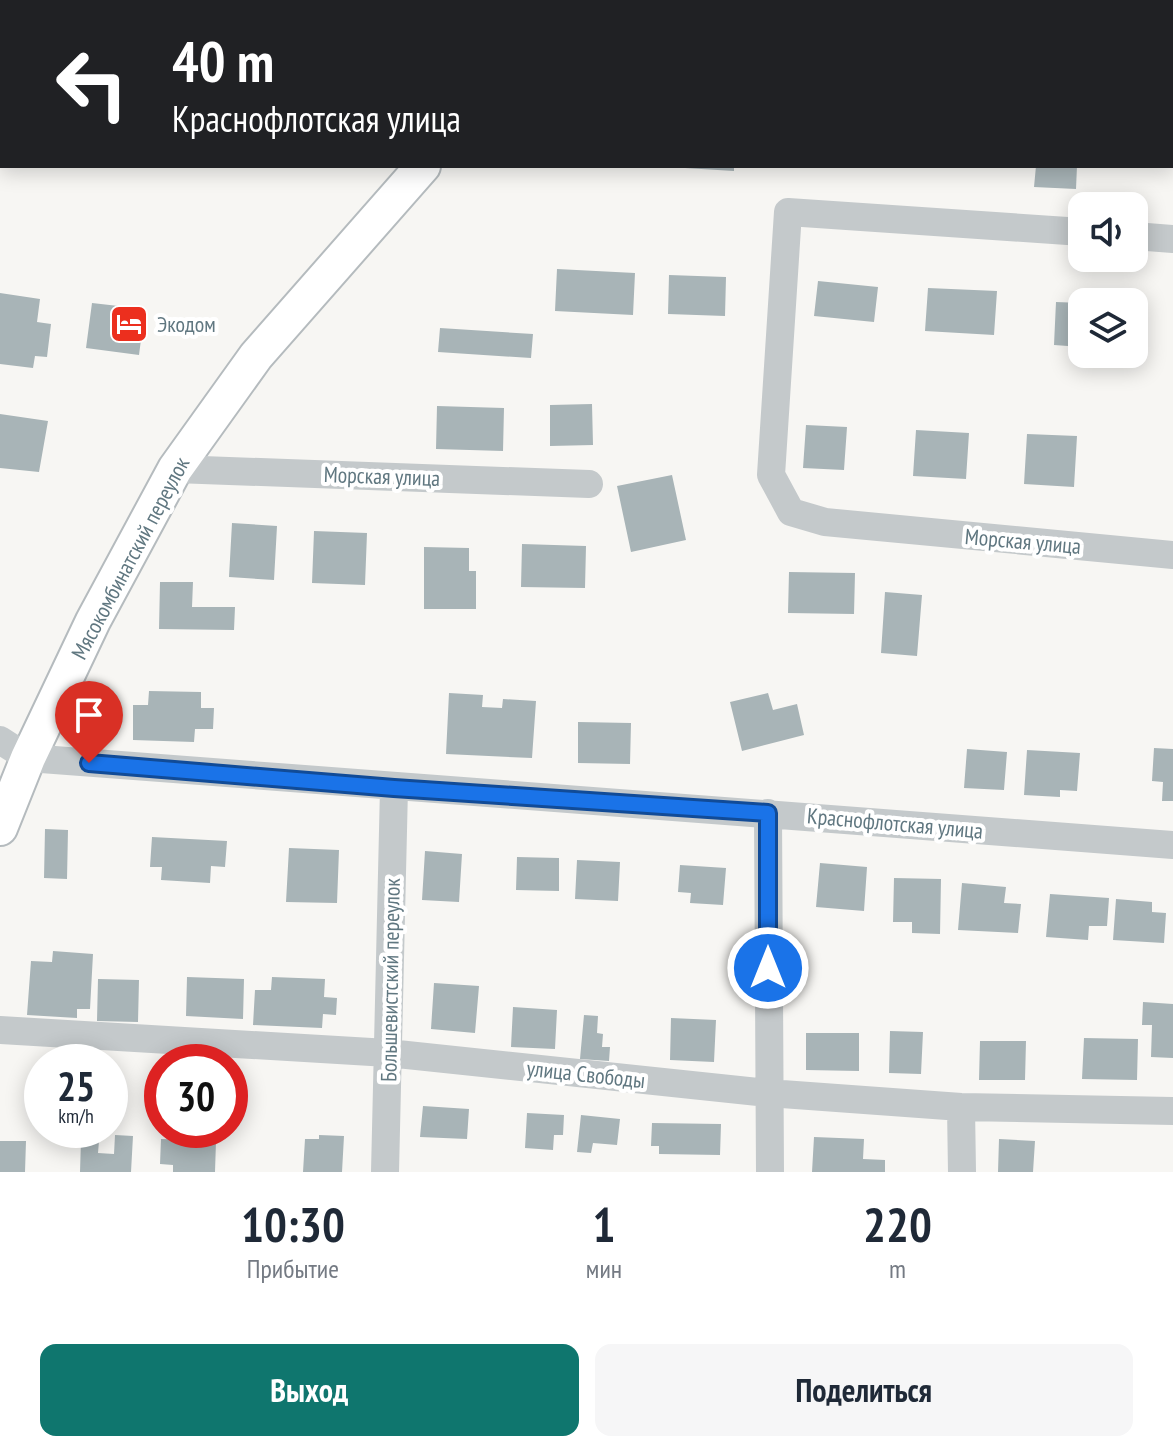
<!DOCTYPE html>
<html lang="ru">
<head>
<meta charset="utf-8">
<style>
  :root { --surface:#fff; --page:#f6f6f7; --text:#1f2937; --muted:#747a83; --accent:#0f766e }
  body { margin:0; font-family:"PT Sans Narrow",sans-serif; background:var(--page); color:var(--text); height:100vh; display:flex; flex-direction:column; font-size:30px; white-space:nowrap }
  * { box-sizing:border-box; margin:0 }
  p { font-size:26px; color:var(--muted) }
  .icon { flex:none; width:44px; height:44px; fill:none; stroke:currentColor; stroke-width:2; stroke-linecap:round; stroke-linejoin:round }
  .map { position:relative; height:1172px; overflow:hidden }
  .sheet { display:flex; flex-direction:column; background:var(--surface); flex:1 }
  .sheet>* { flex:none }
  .top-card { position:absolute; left:0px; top:0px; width:1174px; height:168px; box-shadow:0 4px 20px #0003; background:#202124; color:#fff; overflow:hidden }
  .fabs { position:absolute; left:1068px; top:192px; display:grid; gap:16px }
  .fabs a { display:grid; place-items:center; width:80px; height:80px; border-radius:16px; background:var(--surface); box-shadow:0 4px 20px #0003; font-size:40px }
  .speed { position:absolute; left:24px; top:1044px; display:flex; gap:16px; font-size:40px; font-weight:700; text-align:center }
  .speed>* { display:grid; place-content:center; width:104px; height:104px; border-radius:50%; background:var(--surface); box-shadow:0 4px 20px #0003; line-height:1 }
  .speed small { font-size:20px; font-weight:400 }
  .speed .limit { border:12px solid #d22; background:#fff; color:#111 }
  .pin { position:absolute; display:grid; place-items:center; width:68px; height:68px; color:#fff; margin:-82px -34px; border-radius:50% 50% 50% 0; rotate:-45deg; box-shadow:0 0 8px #0007 }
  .pin .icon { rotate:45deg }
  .me { position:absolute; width:88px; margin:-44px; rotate:0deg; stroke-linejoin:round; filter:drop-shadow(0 0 6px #0008) }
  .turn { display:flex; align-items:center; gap:28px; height:168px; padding:0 40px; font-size:36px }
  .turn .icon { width:104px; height:104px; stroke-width:2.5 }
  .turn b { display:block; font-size:56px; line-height:68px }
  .eta { display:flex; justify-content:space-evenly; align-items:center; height:136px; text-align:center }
  .eta b { font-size:48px; font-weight:600; line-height:56px }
  .action { display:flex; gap:16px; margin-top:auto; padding:16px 40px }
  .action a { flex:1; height:92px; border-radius:16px; background:var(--accent); color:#fff; font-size:32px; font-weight:600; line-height:92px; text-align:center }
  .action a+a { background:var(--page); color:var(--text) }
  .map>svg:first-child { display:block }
  .built { fill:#e8e8e7 }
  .building { fill:#a8b4b7 }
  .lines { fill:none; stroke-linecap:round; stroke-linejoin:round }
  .major-casing { stroke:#b5bbbe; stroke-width:38 }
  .path { stroke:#c0c2c4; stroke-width:4; stroke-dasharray:4 4; stroke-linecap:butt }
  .minor { stroke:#c4c9cb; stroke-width:28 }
  .major { stroke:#fff; stroke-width:34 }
  .route-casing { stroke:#114b97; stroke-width:20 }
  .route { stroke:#1a73e8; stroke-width:14 }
  .labels { text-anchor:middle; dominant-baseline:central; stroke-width:8; stroke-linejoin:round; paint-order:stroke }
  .poi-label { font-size:22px; fill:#607780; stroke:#fff; text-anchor:start }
  .street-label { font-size:22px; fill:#607780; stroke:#fff }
</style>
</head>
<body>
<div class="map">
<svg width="1173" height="1172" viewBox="0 0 1173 1172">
  <rect width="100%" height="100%" fill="#f7f6f3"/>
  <!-- built -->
  <path class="built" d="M0,0H427L2,2V112Z"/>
  <!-- building -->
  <path class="building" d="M685,166H734V171L685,168Z
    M1036,166H1077L1076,189L1034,187Z
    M557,269L635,273L633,315L555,311Z
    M669,275L726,277L725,316L668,314Z
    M818,281L878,287L874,322L814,316Z
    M928,288L997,291L994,335L925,331Z
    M0,293L40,299L37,322L51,324L47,357L35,356L33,368L0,364Z
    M1056,302L1082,303V347L1054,345Z
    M92,303L145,309L139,355L86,348Z
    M440,328L533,334L531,358L438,352Z
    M592,404L593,445L550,446V405Z
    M437,406L504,408L503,451L436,449Z
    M0,414L48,421L39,472L0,468Z
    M806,425L847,427L844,470L803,468Z
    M916,430L969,433L966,479L913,476Z
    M1027,434L1077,436L1074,487L1024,484Z
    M672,475L686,540L631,552L617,486Z
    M232,523L277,526L274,580L229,577Z
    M314,531L367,533L365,585L312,583Z
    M522,544L586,546L585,588L521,587Z
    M424,547L469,548V571H476V609H424Z
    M789,572L855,573L854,614L788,613Z
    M160,582H193L192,607H235L234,630L159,629Z
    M885,592L922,595L917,656L881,653Z
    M149,691L201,692V708H214L213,729H195L194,742L133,740V705H148Z
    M449,693L483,695L482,707L502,708L503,699L536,701L532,758L446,754Z
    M768,693L773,710L797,704L804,735L742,751L730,702Z
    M578,722L631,723L630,764L578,763Z
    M1154,748L1173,749V801H1162L1163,782L1152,781Z
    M967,749L1007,752L1004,790L964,788Z
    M1027,750L1080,753L1077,791L1060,790V797L1024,795Z
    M45,829L68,830L67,879L44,878Z
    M152,837L227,841L225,867L211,866L210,883L161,880L162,867H150Z
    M289,848L339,850L337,903L286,902Z
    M425,851L462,854L459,902L422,900Z
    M517,857L559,858V891L516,890Z
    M577,860L620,862L618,901L575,899Z
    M820,863L867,867L864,911L816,907Z
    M680,865L726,868L723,905L690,903L691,893L678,892Z
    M894,878L941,879L940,934L912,933V922H893Z
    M962,883L1006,887L1004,903L1021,904L1018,933L958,930Z
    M1050,894L1109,898L1107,926H1089L1088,940L1046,937Z
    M1116,899L1152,902V912L1166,913L1164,943L1113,940Z
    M53,951L93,954L90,1009H77V1018L27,1015L31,961L52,962Z
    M187,977L244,979L243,1019L186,1016Z
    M272,977L325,979L324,997L337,998L336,1015L323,1014L322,1028L253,1025L255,990H271Z
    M98,979L139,980L138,1022L97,1021Z
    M434,983L479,986L475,1033L431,1029Z
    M1143,1002L1173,1004V1058L1151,1057L1152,1025H1142Z
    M513,1007L557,1010L555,1049L511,1047Z
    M584,1015L598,1016L597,1033L603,1034L602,1047H610L609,1061L580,1059Z
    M671,1018L716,1020L714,1062L670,1060Z
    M890,1031L923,1032L921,1074L889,1073Z
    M806,1033H859V1071L806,1070Z
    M1084,1038L1138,1039L1137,1080L1082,1079Z
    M980,1041H1026L1025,1080H979Z
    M423,1106L469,1109L467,1139L420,1137Z
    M527,1113L564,1115L563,1135H554L553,1150L525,1148Z
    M581,1115L620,1119L617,1145L593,1143L591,1153L577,1152Z
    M652,1123L721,1124L720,1155L659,1154V1146H651Z
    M115,1135L133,1136L131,1172H80L81,1140L99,1141L98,1153L114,1154Z
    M319,1135L344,1136L342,1172H303L305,1139H319Z
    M814,1137L864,1139L863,1159L885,1160V1172H812Z
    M161,1139L216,1141L215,1172H173V1165L160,1164Z
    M999,1139L1035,1141L1033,1172H998Z
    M0,1141H26L25,1172H0Z"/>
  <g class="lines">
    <!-- major casing -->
    <g class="major-casing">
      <path id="major" d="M568,2L569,0
        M0,828L28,758L93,621L175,469L256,356L423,166"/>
    </g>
    <!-- path -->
    <path class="path" d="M11,2V0
      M0,67L2,62"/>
    <!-- minor -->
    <path class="minor" d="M965,0L967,2
      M1172,66H1173
      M1082,232L788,212L771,475L791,512L825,522L1173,555
      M1134,236L1173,239
      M175,469L589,484
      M0,740L28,758L1173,845
      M768,813L770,1172
      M0,1030L388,1053L768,1093L961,1107L1173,1111
      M961,1107L962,1172
      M385,1172L394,788"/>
    <!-- major -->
    <use href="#major" class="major"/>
  </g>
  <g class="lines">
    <!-- route casing -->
    <g class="route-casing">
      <path id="route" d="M89,763L394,788L768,813V968"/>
    </g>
    <!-- route -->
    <use href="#route" class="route"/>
  </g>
  <!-- icons -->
  <defs>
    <g id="hotel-square" transform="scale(2)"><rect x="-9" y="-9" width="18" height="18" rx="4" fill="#ec2f1e" stroke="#fff"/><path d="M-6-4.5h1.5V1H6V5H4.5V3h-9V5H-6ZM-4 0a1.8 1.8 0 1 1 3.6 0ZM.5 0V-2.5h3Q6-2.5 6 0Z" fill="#fff"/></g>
  </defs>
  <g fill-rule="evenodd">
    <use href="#hotel-square" x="129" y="324"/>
  </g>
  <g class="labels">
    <!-- poi labels -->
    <g class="poi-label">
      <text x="157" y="324">Экодом</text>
    </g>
    <!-- street labels -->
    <g class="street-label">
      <text transform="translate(382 476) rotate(2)">Морская улица</text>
      <text transform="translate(1023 541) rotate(5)">Морская улица</text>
      <text transform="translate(130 558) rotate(-62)">Мясокомбинатский переулок</text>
      <text transform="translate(895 823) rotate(5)">Краснофлотская улица</text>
      <text transform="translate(390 980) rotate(-89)">Большевистский переулок</text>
      <text transform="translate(586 1074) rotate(6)">улица Свободы</text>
    </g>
  </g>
</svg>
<div class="fabs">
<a><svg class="icon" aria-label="sound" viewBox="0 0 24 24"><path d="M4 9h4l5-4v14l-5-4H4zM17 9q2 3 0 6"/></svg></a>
<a><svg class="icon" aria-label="layers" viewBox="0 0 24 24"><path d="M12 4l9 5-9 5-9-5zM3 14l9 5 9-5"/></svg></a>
</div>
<div class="speed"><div>25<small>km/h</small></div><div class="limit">30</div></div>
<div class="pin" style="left:89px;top:763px;background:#d93025"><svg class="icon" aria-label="arrive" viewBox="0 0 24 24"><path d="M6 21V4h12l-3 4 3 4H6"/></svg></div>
<svg class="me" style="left:768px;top:968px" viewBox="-20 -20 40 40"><circle r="17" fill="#1a73e8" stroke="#fff" stroke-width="3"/><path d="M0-11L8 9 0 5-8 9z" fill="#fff"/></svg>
<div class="top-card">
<div class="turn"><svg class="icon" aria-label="left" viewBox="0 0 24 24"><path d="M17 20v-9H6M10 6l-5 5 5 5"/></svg><div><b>40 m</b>Краснофлотская улица</div></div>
</div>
</div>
<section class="sheet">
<div class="eta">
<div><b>10:30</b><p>Прибытие</p></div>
<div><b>1</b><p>мин</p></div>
<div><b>220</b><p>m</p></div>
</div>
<div class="action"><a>Выход</a><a>Поделиться</a></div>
</section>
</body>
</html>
